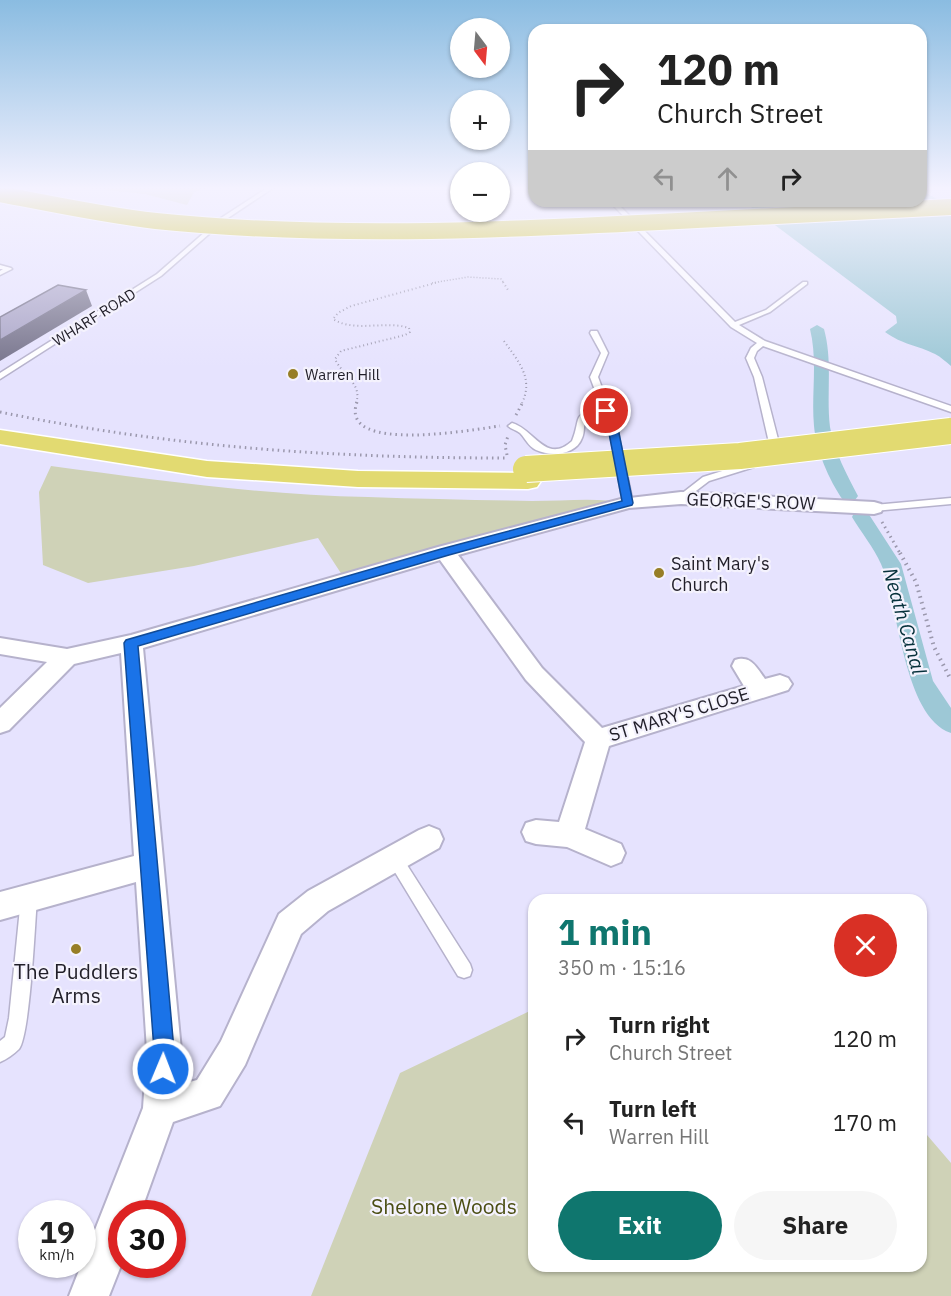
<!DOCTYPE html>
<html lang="en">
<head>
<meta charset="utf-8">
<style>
  :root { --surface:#fff; --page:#f6f6f6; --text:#222; --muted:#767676; --accent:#0f766e }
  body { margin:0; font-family:"IBM Plex Sans",sans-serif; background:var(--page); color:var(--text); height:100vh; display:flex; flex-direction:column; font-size:22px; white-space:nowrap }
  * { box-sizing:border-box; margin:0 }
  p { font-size:20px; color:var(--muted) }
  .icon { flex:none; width:33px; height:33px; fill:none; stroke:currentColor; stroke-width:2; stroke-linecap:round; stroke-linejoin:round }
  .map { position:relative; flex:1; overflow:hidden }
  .sheet { position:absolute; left:528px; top:894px; width:399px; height:378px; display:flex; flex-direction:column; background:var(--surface); border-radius:18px; box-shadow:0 2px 4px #0004 }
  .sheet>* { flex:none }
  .hud { position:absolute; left:528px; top:24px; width:399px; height:183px; border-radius:18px; box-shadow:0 2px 4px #0004; background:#fff; color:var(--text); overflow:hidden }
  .needle { width:39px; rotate:164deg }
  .tools { position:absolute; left:450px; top:18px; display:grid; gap:12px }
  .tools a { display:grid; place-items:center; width:60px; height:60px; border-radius:50%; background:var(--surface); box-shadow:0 2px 4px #0004; font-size:30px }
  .speed { position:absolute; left:18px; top:1200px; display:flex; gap:12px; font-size:30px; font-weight:700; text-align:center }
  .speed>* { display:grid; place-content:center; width:78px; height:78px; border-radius:50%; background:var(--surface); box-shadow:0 2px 4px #0004; line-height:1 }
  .speed small { font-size:15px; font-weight:400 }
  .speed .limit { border:9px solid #d22; background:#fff; color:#111 }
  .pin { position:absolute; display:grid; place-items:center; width:51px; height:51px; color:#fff; margin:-26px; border:3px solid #fff; border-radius:50%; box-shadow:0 2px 6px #0007 }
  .me { position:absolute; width:66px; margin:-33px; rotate:1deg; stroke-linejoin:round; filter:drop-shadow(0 0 4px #0008) }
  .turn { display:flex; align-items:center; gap:21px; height:126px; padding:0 30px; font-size:27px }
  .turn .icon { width:78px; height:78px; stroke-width:2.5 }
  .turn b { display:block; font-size:42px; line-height:51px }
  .lanes { display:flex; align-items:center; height:57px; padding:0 30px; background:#0003; justify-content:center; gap:30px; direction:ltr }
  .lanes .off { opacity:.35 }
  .round { display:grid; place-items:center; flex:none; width:63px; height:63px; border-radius:32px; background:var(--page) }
  .head { display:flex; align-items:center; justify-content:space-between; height:102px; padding:0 30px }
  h1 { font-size:36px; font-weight:700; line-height:45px; color:var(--accent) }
  .cta { display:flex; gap:12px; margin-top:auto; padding:12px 30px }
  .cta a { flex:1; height:69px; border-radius:36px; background:var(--accent); color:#fff; font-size:24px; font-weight:700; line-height:69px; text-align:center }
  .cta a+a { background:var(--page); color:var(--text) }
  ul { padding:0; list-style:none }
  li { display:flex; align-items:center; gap:18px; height:84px; padding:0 30px }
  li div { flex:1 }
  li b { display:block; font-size:22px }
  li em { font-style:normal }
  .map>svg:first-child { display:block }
  .green { fill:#cfd2b7 }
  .water { fill:#9dc8d6 }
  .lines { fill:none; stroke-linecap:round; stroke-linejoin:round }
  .canal { fill:#9dc8d6; fill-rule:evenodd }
  .lane-casing { stroke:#b6b2cc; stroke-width:3 }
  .street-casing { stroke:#b6b2cc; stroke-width:4 }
  .primary-casing { stroke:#fff; stroke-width:3 }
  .path-far3 { stroke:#9b98ad; stroke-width:1.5; stroke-dasharray:1 2; stroke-linecap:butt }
  .path-far2 { stroke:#9b98ad; stroke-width:2; stroke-dasharray:1 3; stroke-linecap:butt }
  .path-far1 { stroke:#9b98ad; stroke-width:3; stroke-dasharray:1.5 4; stroke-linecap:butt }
  .path { stroke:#9b98ad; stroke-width:4; stroke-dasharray:1.5 4.5; stroke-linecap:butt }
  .lane { fill:#fff; fill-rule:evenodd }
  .street { fill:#fff; fill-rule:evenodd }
  .primary { fill:#e2da71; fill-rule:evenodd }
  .primary-bridge-casing { stroke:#fff; stroke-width:28; stroke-linecap:butt }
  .highway-bridge-casing { stroke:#fff; stroke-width:18; stroke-linecap:butt }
  .primary-bridge { stroke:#e2da71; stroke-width:26 }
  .highway-bridge { stroke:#cec112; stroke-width:16 }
  .shaded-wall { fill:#76738b }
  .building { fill:#a9a4c6; stroke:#76738b; stroke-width:1.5 }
  .route { fill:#1a73e8; stroke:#114b97; stroke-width:1.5 }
  .poi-dot { fill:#977e26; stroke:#f4f2fd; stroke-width:2 }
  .labels { text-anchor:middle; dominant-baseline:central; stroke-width:4.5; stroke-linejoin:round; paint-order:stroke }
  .far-street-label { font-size:15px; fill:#211f29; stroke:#f4f2fd }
  .far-poi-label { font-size:15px; fill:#211f29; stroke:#f4f2fd; text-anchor:start }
  .street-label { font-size:18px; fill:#211f29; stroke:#f4f2fd }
  .poi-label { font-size:18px; fill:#211f29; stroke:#f4f2fd; text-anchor:start }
  .water-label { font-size:20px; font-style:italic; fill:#06313b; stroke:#f4f2fd }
  .near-poi-label { font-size:21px; fill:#211f29; stroke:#f4f2fd }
  .near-park-label { font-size:21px; fill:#4b4e13; stroke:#f4f2fd }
</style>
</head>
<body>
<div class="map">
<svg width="951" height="1296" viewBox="0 0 951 1296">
  <rect width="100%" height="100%" fill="#e6e3fe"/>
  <!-- green -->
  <path class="green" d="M88,188H206L194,192L187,205L145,194Z
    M51,466C156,480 262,495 368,497C423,499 478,500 532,501C565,501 596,497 628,503L346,581L318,538L194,566L88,583L43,565L39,492Z
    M534,1009V1266H921V1128L951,1163V1296H311L400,1073Z"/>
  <!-- water -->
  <path class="water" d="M921,190L951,207V366C946,362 941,357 935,354C917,345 903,345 885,332L897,323L896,316L743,201H921Z"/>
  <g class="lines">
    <!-- canal -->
    <path class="canal" d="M817,325L824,329C833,362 826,394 830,427C834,451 847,475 858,496L855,500H843C829,480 816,450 814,426C811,394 818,362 810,329Z
      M861,511L868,513L901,564L933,681L951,708V733C903,717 899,605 881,564C874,548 861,532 852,517L854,513Z"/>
    <!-- lane casing -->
    <g class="lane-casing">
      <path id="lane" d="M267,188H273L225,220L161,276L0,379V373L157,274L221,218Z
        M609,201H615L735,322L766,310L803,282H807V284L770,312L739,325L765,341L951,406V412L763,346L757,351L754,358L762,377L780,447L776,456H770V447L754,377L746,358L751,348L757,343L731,327Z
        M0,265L11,268L12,269L0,275V271L3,269H0Z
        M591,331H597L608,353L598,377L617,428L633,503L628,506L623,503L609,428L603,414C599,415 588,414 586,419C583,424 585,432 582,438C576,455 551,457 536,450C528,446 526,439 520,433C516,430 511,429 508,426L512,423C534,429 546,465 572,441C582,417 570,414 602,409L590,377L601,353L590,333Z
        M751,462L756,465L754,467L709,481L684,500H678L676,498L703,477Z
        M951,498V504L874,511L869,508L874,505Z
        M395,852L400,854L470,964L472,970L470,976L464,978L458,976L390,864L387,859L390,854Z
        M29,891L35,893L37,898C35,923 30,1035 19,1049C14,1054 7,1059 0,1062V1041L5,1037L9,1018L21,898L23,893Z"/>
    </g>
    <!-- street casing -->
    <g class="street-casing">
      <path id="street" d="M681,492L874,502L881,504L883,508L881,512L874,514L681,504L629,508L458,555L542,668L602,728L744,686L732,666L735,660C751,655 756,667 765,679L780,675L788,678L792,684L788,690L609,746L585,829L621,844L625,853L621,862L611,866L567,847L536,844L526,841L522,832L526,823L536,820L559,822L585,742L526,680L440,560L143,648L181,1050L179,1085L197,1080L221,1041L279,914L308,891L419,830L429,826L439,830L443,839L439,848L328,911L301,934L245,1065L220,1106L173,1122L140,1214H122V1263L109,1296H69L143,1108L147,1050L136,882L0,920V892L134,856L121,653L74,664L9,730L0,733V708L47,662L0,654V638L67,649L131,635L438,547L621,499Z"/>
    </g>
    <!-- primary casing -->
    <g class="primary-casing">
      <path id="primary" d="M0,430L207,461L358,471L528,473L537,475L541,481L537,487L528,489L358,487L207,477L0,444Z"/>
    </g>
    <!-- path-far3 -->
    <path class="path-far3" d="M432,283L468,277L501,279L504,283"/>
    <!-- path-far2 -->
    <path class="path-far2" d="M503,282L508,290
      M504,341C518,361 534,378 522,403
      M356,403C363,384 342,375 335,359L341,351L405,335L410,332L409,328C385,320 355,333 333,319L338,313L351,306L439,282"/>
    <!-- path-far1 -->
    <path class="path-far1" d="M357,402C338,455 476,429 500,426
      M0,412C170,447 332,458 505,458
      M516,415L523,402
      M507,455L505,445L508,436
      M882,522L901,555"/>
    <!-- path -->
    <path class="path" d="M900,553L916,582L934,647L951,680"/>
    <!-- lane -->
    <use href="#lane" class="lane"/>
    <!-- street -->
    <use href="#street" class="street"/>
    <!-- primary -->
    <use href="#primary" class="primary"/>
    <!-- primary-bridge casing -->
    <g class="primary-bridge-casing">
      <path id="primary-bridge" d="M526,469L740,456L951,431"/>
    </g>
    <!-- highway-bridge casing -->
    <g class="highway-bridge-casing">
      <path id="highway-bridge" d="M0,194C52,204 103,215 156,221C323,238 491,231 659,222C756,217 854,212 951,207"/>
    </g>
    <!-- primary-bridge -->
    <use href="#primary-bridge" class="primary-bridge"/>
    <!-- highway-bridge -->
    <use href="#highway-bridge" class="highway-bridge"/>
  </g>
  <!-- shaded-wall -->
  <path class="shaded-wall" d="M86,290L92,306L0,361V340Z"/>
  <!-- building -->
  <path class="building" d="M58,285L86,290L0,340V317Z"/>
  <!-- sky -->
  <linearGradient id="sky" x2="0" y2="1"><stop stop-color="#8abce1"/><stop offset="0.51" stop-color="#f4f2ff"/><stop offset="1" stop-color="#f4f2ff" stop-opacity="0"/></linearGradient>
  <rect width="951" height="369" fill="url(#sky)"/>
  <!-- route -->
  <path class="route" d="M602,409H609L618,428L633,503L632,505L449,555L138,646L174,1050L173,1069L170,1077L163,1080L156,1077L153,1069L154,1050L124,643L126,640L441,549L622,501L608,428L601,411Z"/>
  <!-- markers -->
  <g class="poi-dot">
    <circle cx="293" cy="374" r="6"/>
    <circle cx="659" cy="573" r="6"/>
    <circle cx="76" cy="949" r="6"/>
  </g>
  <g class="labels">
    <!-- far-street labels -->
    <g class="far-street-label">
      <text transform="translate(94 317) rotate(-32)">WHARF ROAD</text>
    </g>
    <!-- far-poi labels -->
    <g class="far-poi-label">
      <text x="305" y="374">Warren Hill</text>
    </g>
    <!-- street labels -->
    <g class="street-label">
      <text transform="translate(751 501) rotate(2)">GEORGE'S ROW</text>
      <text transform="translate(679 714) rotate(-17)">ST MARY'S CLOSE</text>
    </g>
    <!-- poi labels -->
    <g class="poi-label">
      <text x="671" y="563">Saint Mary's<tspan x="671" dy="21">Church</tspan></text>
    </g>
    <!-- water labels -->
    <g class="water-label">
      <text transform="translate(905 621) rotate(74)">Neath Canal</text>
    </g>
    <!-- near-poi labels -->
    <g class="near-poi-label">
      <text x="76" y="971">The Puddlers<tspan x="76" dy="24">Arms</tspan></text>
    </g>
    <!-- near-park labels -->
    <g class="near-park-label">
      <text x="444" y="1206">Shelone Woods</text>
    </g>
  </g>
</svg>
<div class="tools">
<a><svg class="needle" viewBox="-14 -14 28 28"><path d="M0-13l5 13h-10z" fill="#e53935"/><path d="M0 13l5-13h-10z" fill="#767676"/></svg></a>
<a>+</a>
<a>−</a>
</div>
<div class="speed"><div>19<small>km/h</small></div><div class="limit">30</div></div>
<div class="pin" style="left:606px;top:411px;background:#d93025"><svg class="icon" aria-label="arrive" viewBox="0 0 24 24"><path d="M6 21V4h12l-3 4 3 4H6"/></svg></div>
<svg class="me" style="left:163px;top:1069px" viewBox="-20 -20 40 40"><circle r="17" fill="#1a73e8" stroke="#fff" stroke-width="3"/><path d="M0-11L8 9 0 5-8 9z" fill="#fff"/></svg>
<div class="hud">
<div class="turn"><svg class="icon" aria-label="right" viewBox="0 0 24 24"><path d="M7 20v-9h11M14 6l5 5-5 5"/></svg><div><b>120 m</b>Church Street</div></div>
<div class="lanes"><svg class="icon off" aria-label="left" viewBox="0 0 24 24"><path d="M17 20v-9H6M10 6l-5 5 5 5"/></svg><svg class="icon off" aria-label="ahead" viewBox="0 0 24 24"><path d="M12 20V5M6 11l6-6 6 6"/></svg><svg class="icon" aria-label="right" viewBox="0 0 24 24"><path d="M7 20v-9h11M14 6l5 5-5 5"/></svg></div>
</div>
<section class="sheet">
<div class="head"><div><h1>1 min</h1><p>350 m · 15:16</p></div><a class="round" style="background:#d93025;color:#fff"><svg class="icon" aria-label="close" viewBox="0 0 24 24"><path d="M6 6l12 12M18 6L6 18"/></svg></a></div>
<ul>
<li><svg class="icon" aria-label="right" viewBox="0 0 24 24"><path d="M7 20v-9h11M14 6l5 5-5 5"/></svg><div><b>Turn right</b><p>Church Street</p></div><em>120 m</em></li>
<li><svg class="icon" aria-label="left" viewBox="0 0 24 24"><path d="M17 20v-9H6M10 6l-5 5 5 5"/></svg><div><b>Turn left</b><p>Warren Hill</p></div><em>170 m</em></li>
</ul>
<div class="cta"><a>Exit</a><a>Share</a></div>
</section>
</div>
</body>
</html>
